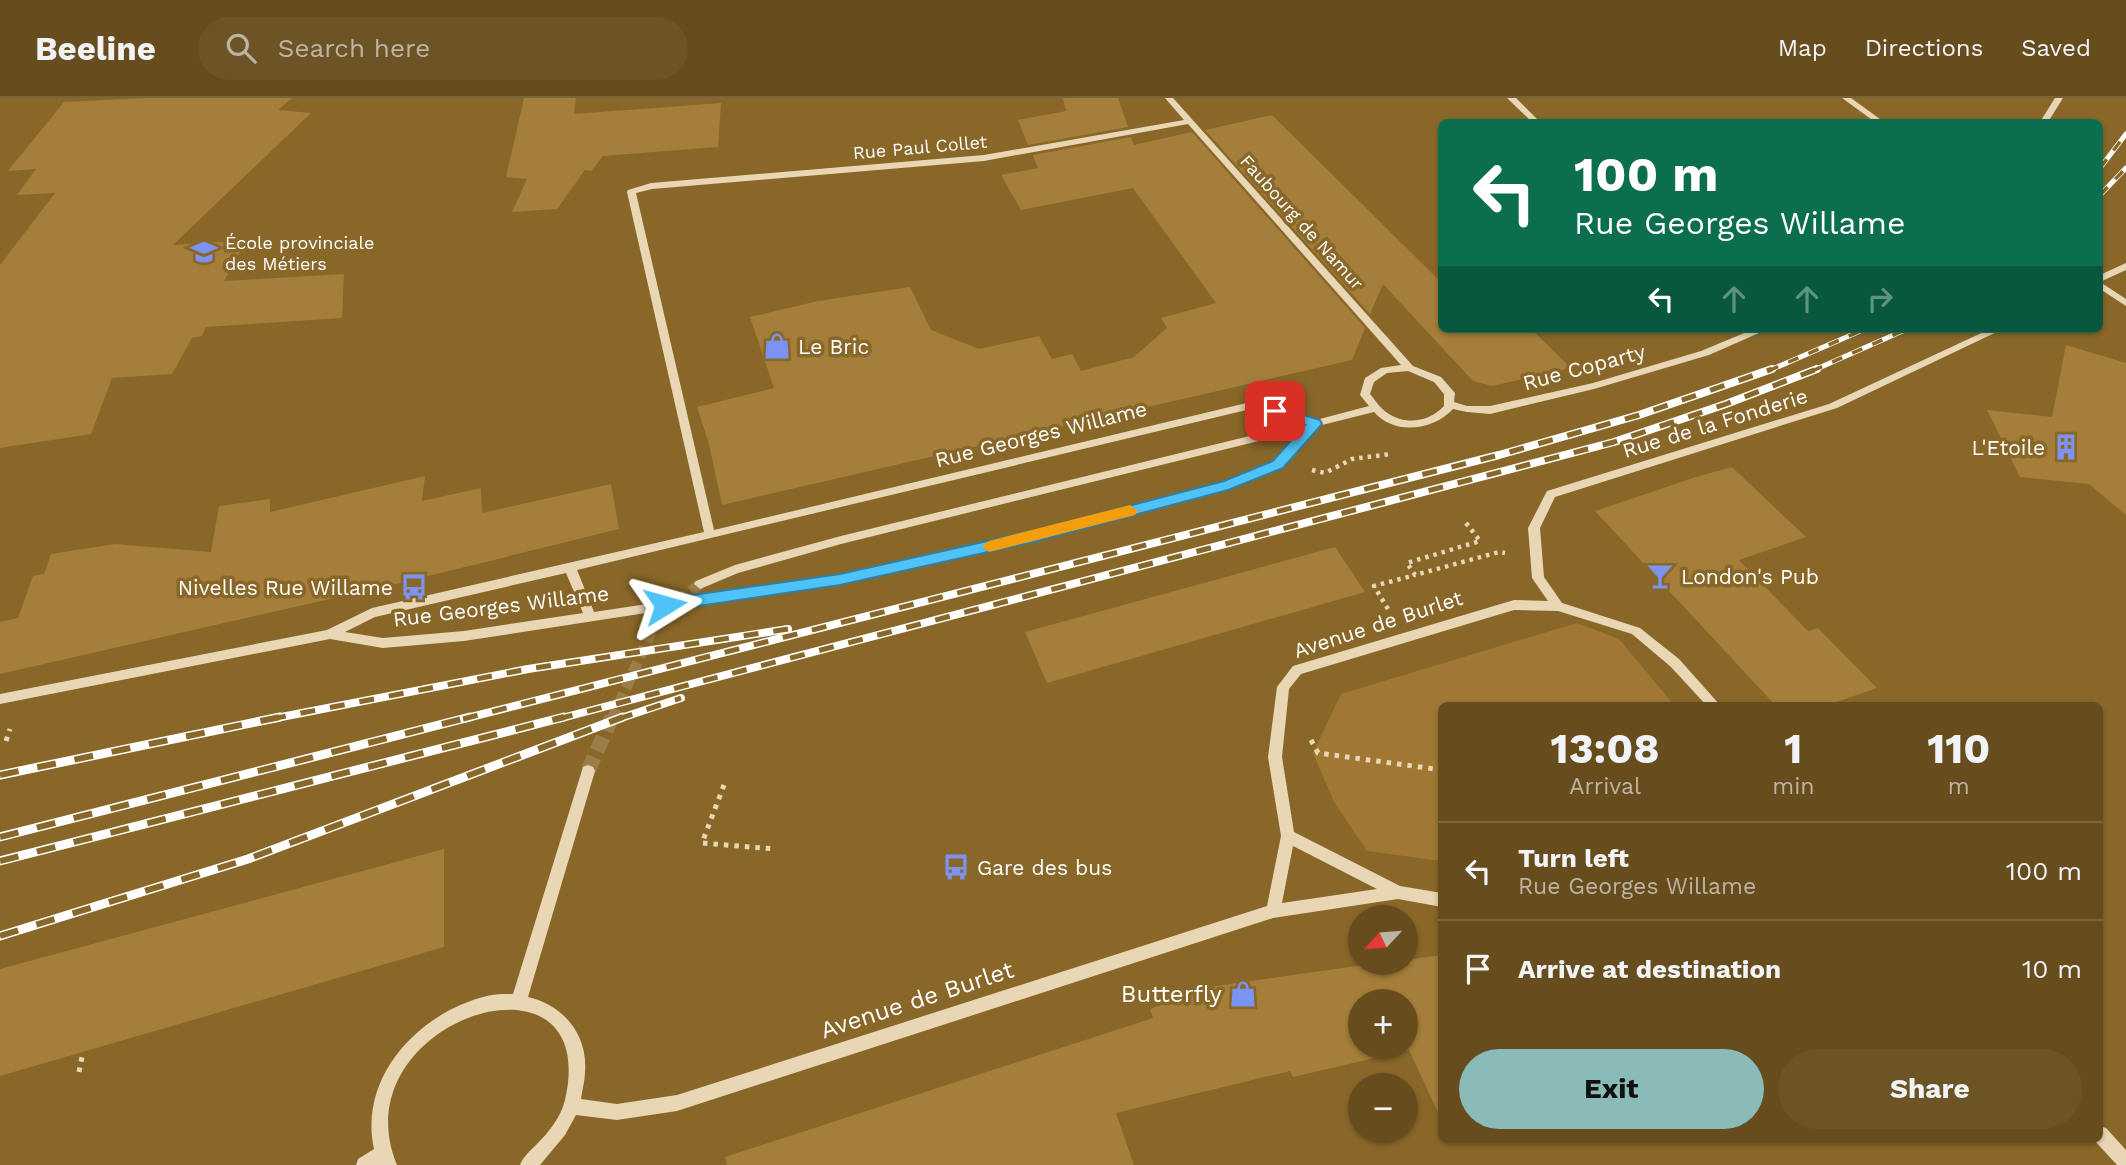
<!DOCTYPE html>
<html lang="en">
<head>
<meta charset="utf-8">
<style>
  :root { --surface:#674d1e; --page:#6d5427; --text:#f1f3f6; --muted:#bdb4a4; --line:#7a643c; --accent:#8bbbb9 }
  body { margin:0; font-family:"Work Sans",sans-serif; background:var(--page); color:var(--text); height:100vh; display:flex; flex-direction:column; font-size:26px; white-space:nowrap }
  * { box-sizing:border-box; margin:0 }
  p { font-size:23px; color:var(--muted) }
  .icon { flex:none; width:38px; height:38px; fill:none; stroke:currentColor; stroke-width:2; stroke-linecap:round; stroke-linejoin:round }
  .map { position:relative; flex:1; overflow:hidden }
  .details { position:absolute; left:1438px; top:604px; width:665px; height:441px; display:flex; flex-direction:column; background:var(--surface); border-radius:10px; box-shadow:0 2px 5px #0004 }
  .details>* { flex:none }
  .banner { position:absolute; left:1438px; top:21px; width:665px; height:214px; border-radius:10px; box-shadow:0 2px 5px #0004; background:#0b6e4f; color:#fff; overflow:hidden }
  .needle { width:46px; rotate:244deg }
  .controls { position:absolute; left:1348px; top:807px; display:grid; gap:14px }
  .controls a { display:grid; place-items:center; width:70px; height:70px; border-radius:50%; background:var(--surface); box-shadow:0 2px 5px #0004; font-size:35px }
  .pin { position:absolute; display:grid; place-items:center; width:60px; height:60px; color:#fff; margin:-30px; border-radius:14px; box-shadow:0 4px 10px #0006 }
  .me { position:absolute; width:77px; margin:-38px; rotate:82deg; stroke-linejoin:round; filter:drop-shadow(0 0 5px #0008) }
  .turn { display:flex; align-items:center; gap:24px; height:147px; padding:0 21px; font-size:32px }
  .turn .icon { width:91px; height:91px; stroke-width:2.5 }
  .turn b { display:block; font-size:49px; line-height:60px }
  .lanes { display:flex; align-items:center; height:66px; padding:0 21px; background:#0003; justify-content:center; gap:35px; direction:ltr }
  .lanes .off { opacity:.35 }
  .eta { display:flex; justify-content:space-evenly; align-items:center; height:119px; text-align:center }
  .eta b { font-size:42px; font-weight:700; line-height:49px }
  .button { display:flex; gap:14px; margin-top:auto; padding:14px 21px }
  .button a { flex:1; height:80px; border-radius:42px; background:var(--accent); color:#111; font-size:28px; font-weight:700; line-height:80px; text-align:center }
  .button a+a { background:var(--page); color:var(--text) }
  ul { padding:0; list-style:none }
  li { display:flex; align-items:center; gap:21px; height:98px; padding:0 21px; border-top:2px solid var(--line) }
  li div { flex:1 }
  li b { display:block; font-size:26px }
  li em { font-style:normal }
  header { display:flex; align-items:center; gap:42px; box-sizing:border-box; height:98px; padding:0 35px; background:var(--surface); border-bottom:2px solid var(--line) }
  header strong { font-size:33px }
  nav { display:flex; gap:38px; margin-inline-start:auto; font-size:24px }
  .search { width:490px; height:63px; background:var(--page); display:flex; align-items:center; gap:18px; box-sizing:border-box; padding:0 24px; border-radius:38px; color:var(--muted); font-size:26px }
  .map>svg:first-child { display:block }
  .green { fill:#a07833 }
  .building { fill:#a57e39; fill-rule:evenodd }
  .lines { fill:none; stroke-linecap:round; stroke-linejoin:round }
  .minor-tunnel-far1 { stroke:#9b7e48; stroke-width:11; stroke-dasharray:11 6; stroke-linecap:butt }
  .minor-tunnel { stroke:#9b7e48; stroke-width:15; stroke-dasharray:15 7; stroke-linecap:butt }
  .path-far1 { stroke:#e9d6b5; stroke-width:4.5; stroke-dasharray:3.5 5; stroke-linecap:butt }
  .path { stroke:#e9d6b5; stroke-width:5; stroke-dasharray:4.5 6; stroke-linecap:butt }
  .minor { fill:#e9d6b5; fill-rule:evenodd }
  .rail-far2-casing { stroke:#fff; stroke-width:5 }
  .rail-far1-casing { stroke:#fff; stroke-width:8 }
  .rail-casing { stroke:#fff; stroke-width:9 }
  .rail-far2 { stroke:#896728; stroke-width:3.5; stroke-dasharray:11; stroke-linecap:butt }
  .rail-far1 { stroke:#896728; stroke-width:5; stroke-dasharray:15; stroke-linecap:butt }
  .rail { stroke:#896728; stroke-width:6; stroke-dasharray:19; stroke-linecap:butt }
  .route { fill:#4fc3f7; stroke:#337fa1; stroke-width:2 }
  .slow { fill:#f59e0b }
  .labels { text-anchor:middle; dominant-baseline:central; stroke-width:7; stroke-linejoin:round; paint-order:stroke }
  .far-street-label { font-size:18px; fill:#fff; stroke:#896728 }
  .far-poi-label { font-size:18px; fill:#fff; stroke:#896728; text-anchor:start }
  .poi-label { font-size:21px; fill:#fff; stroke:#896728; text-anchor:start }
  .street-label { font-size:21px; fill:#fff; stroke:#896728 }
  .near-poi-label { font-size:24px; fill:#fff; stroke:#896728; text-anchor:end }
  .near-street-label { font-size:24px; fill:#fff; stroke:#896728 }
</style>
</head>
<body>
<header>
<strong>Beeline</strong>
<div class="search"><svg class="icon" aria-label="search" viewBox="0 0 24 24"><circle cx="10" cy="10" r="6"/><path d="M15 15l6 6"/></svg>Search here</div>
<nav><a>Map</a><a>Directions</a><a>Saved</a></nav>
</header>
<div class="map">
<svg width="2126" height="1067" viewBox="0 0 2126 1067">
  <rect width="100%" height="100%" fill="#896728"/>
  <!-- green -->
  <path class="green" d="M1577,525L1619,541L1674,607H1442V763L1367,753L1334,704L1313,655L1341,596Z"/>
  <!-- building -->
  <path class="building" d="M146,0H292L278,12L311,15L173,147L247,142L224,183L344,176L342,220L206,229L202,238L192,240L172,276L112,280L91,336L0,350V167L55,95L17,97L36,71L8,73L64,4Z
    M524,0H576L574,16L721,5L718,49L603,58L591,73L585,72L557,111L512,114L527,81L506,79Z
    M1063,0H1118L1128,29L1028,47L1018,22L1066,13Z
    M1272,17L1442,185V231H1531L1571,270L1492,288L1473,283L1383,186L1370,216L1205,32Z
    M1192,34L1365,230L1352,262L722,407L709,346L697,309L774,290L750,219L818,203L910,189L931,232L979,251L1039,238L1052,261L1072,256L1081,273L1134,259L1167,230L1161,220L1216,205L1133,90L1021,112L1001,77L1038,70L1033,57L1131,39L1134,47Z
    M2066,247L2126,265V417L2089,386L2020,379L1987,312L2052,319Z
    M1732,369L1806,439L1739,462L1808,533L1818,530L1877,590L1828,607H1775L1595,413L1696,379Z
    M425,378L422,403L481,390L482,415L611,386L619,431L400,485L0,576V524L18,520L33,478L44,476L51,456L115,446L211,454L219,408L270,401V414Z
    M1335,449L1365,494L1047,585L1025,534Z
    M444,751V849L0,978V871Z
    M1442,857V1023L1409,952L1293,979L1290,973L1116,1015L1134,1067H727L725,1059L1153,920L1150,911L1216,888L1385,864H1405V862ZM1360,903H1405V948H1360Z"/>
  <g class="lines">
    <!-- minor-tunnel-far1 -->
    <path class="minor-tunnel-far1" d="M612,621L652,532L671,509L700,486"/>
    <!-- minor-tunnel -->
    <path class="minor-tunnel" d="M588,673L612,619"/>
    <!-- path-far1 -->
    <path class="path-far1" d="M1312,372L1325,375L1352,361L1391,356
      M1466,425L1480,443L1407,465L1415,477L1499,454L1505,455
      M1388,511L1374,488L1415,477"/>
    <!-- path -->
    <path class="path" d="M1311,642L1318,655L1442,672
      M6,643L10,631
      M724,687L702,745L775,751
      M79,974L83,954"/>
    <!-- minor -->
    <path class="minor" d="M1165,0H1173L1413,268L1441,279L1455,295L1454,304L1467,308H1490L1593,285L1701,253L1754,231H1768L1709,257L1594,291L1490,316L1467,314L1453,311C1434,332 1395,338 1374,314L1318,328L1282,369L1232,390L1033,442L840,485L464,543L383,550L330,541L0,606V596L327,532L372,510L704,434L627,94L628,92L651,85L984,57L1184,22ZM1188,26L1401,267L1381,270L1365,280L1360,297L1369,308L1316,322L1255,303L714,432L636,95L652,91L984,63ZM1408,273L1434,284L1444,296V308C1429,324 1405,328 1386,314C1380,310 1375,302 1370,296L1374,284L1387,275ZM1255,310L1303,325L841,438L735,467L696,483L694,486L700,491L738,475L841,446L1303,332L1274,363L1225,384L1033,434L840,477L594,514L577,472ZM566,475L583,515L464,533L383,540L345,534L375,519Z
      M1507,0H1516L1540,24H1532Z
      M1842,0H1851L1884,24H1875Z
      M2055,0H2063L2048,24H2040Z
      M2126,165V172L2100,184V177Z
      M2100,184L2126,201V208L2100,191Z
      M1990,231H2003L1837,310L1555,399L1540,430L1544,479L1562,505L1640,530L1679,561L1720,607H1706L1671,569L1632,536L1558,513L1514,512L1301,576L1289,591L1282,659L1294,734L1400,788L1442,795V809L1398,801L1273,820L677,1013L617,1022L576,1017L565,1037L540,1067H520C523,1059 530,1053 536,1047C549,1034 561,1019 565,1002C603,837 337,922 397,1067H356L358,1061L374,1051C358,978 420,914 487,898C495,896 505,896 513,896L583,669L588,667L593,669L595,673L528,899C563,907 588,936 585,974C585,983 582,992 581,1001L617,1006L677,997L1267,808L1281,738L1268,659L1277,589L1293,568L1514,502L1548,503L1532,480L1528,430L1547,393L1829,306ZM1293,748L1377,791L1282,805Z
      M2100,1028L2106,1030L2126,1052V1067H2117L2094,1042L2100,1041Z"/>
    <!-- rail-far2 casing -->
    <g class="rail-far2-casing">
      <path id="rail-far2" d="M2100,70L2126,36
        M2100,97L2126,70
        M1768,273L1865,231
        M1812,273L1907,231"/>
    </g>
    <!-- rail-far1 casing -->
    <g class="rail-far1-casing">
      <path id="rail-far1" d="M271,621L528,571L788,531
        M463,621L1499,357L1639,317L1772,271
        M558,621L1614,344L1726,306L1817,271
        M618,621L681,600"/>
    </g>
    <!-- rail casing -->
    <g class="rail-casing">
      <path id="rail" d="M0,677L280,619
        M0,739L470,619
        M0,763L564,619
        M0,838L248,761L623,619"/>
    </g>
    <!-- rail-far2 -->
    <use href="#rail-far2" class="rail-far2"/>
    <!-- rail-far1 -->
    <use href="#rail-far1" class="rail-far1"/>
    <!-- rail -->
    <use href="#rail" class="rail"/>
  </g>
  <!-- route -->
  <path class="route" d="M1275,308L1320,322L1322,326L1283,370L1228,392L1033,444L840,487L665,513L657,507L665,501L840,476L1033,433L1224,383L1273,363L1305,327L1270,316V309Z"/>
  <!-- slow -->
  <path class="slow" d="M1130,407L1138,413L1135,417L989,454L982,448L989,443Z"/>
  <!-- icons -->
  <defs>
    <g id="school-bare" transform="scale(2.1)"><path d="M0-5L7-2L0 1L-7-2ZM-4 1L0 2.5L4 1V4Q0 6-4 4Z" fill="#7c94f1" stroke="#896728" stroke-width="2.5" paint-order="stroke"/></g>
    <g id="shop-bare" transform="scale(2.1)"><path d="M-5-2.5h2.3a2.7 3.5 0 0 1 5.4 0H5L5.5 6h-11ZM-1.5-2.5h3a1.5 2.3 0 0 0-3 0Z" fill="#7c94f1" stroke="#896728" stroke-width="2.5" paint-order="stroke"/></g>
    <g id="building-bare" transform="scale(2.1)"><path d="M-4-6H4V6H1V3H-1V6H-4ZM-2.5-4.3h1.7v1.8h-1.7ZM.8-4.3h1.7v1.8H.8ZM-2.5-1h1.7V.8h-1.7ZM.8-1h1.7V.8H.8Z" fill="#7c94f1" stroke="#896728" stroke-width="2.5" paint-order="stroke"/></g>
    <g id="bar-bare" transform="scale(2.1)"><path d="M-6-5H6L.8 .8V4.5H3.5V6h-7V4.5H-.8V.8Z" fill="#7c94f1" stroke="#896728" stroke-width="2.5" paint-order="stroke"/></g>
    <g id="bus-bare" transform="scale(2.1)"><path d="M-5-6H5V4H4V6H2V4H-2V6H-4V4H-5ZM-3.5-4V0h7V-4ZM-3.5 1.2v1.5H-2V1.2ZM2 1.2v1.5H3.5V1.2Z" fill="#7c94f1" stroke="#896728" stroke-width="2.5" paint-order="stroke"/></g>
  </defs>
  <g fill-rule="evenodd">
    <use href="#school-bare" x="204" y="154"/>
    <use href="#shop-bare" x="777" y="248"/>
    <use href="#building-bare" x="2066" y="349"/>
    <use href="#bar-bare" x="1660" y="478"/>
    <use href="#bus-bare" x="414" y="489"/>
    <use href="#bus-bare" x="956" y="769"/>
    <use href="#shop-bare" x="1243" y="896"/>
  </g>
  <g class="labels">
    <!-- far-street labels -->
    <g class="far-street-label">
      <text transform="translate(920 49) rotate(-5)">Rue Paul Collet</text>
      <text transform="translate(1302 124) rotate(48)">Faubourg de Namur</text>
    </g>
    <!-- far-poi labels -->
    <g class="far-poi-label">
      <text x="225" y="144">École provinciale<tspan x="225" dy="21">des Métiers</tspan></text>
    </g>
    <!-- poi labels -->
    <g class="poi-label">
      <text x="798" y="248">Le Bric</text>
      <text x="2045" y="349" text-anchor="end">L'Etoile</text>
      <text x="1681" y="478">London's Pub</text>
      <text x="393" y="489" text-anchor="end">Nivelles Rue Willame</text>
      <text x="977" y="769">Gare des bus</text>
    </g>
    <!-- street labels -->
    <g class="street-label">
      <text transform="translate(1584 269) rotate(-15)">Rue Coparty</text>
      <text transform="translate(1715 325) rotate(-17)">Rue de la Fonderie</text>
      <text transform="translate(1041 336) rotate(-14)">Rue Georges Willame</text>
      <text transform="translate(501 508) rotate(-7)">Rue Georges Willame</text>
      <text transform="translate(1378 526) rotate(-18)">Avenue de Burlet</text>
    </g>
    <!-- near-poi labels -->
    <g class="near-poi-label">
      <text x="1222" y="896">Butterfly</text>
    </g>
    <!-- near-street labels -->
    <g class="near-street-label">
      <text transform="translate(917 902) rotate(-18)">Avenue de Burlet</text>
    </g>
  </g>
</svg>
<div class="controls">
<a><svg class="needle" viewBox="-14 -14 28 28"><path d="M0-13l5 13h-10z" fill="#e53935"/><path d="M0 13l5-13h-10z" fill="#bdb4a4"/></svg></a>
<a>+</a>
<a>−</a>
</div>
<div class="pin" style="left:1275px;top:313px;background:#d93025"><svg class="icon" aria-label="arrive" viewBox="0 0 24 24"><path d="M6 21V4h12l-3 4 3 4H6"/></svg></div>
<svg class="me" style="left:665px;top:507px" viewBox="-20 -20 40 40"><path d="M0-17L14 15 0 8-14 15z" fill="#4fc3f7" stroke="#fff" stroke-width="4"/></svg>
<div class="banner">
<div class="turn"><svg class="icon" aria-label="left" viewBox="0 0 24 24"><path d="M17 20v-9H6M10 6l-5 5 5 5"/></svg><div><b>100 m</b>Rue Georges Willame</div></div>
<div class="lanes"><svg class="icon" aria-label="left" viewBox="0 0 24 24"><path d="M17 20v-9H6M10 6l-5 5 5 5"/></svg><svg class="icon off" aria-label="ahead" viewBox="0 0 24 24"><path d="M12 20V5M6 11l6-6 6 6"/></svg><svg class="icon off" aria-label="ahead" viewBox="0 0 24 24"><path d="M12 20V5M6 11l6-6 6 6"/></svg><svg class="icon off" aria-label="right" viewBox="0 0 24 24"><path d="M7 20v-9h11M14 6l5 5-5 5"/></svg></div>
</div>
<section class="details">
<div class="eta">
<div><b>13:08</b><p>Arrival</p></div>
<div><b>1</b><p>min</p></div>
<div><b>110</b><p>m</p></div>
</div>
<ul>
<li><svg class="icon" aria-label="left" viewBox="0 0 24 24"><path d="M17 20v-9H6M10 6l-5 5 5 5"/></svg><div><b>Turn left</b><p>Rue Georges Willame</p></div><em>100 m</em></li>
<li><svg class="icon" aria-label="arrive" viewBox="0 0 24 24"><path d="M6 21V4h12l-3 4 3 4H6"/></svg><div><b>Arrive at destination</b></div><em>10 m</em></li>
</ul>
<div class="button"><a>Exit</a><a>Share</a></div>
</section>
</div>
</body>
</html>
